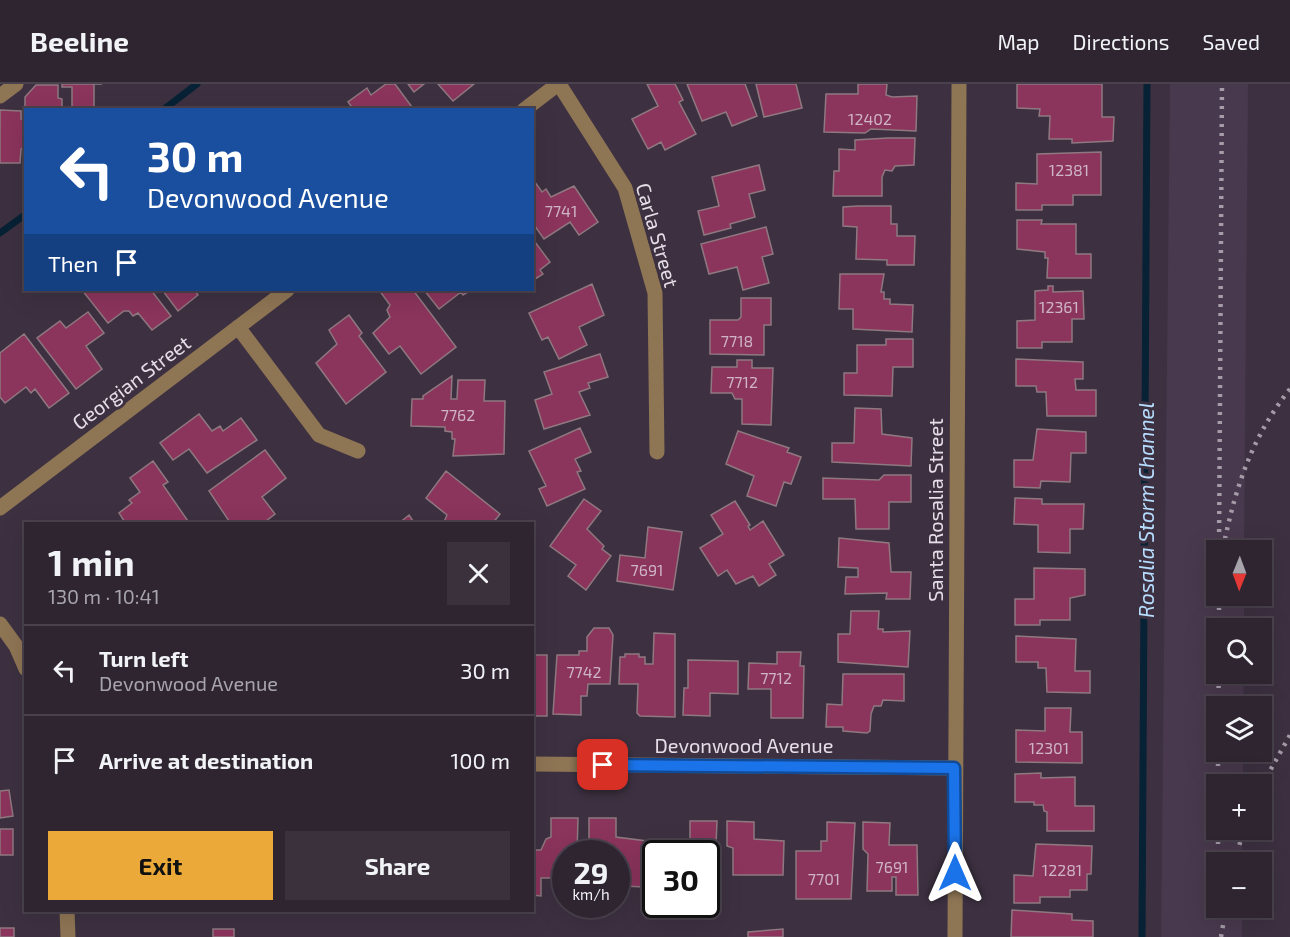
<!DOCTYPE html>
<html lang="en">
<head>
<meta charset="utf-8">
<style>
  :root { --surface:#2e2531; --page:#3a313d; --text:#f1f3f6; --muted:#a7a5ab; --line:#49424d; --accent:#eba939 }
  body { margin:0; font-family:"Exo 2",sans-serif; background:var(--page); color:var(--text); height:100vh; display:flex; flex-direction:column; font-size:22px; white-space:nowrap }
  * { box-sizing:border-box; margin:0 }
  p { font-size:20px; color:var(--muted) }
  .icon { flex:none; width:33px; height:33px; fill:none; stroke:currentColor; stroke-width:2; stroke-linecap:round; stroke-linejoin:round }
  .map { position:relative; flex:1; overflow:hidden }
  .drawer { position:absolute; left:24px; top:438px; width:510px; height:390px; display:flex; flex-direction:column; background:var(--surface); border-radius:0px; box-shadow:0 6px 24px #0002,0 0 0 2px var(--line) }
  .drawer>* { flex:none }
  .guide { position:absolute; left:24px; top:24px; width:510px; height:183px; border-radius:0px; box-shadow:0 6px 24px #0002,0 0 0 2px var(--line); background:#1a4fa0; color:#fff; overflow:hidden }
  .needle { width:39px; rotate:181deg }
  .fabs { position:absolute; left:1206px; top:456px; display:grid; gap:12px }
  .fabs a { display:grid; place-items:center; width:66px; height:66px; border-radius:0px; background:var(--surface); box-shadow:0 6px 24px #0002,0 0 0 2px var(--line); font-size:30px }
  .speed { position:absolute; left:552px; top:756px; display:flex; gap:12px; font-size:30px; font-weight:700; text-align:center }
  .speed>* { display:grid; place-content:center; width:78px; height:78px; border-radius:50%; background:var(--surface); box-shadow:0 6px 24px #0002,0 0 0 2px var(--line); line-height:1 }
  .speed small { font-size:15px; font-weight:400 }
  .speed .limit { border:3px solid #111; border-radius:9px; background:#fff; color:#111 }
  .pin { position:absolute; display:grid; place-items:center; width:51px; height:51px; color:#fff; margin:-26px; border-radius:12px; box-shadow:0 3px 9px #0006 }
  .me { position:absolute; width:66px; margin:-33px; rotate:0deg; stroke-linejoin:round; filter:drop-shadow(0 0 4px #0008) }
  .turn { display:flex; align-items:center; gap:21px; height:126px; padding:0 24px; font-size:27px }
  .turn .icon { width:78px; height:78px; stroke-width:2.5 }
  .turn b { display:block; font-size:42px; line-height:51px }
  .then { display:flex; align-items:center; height:57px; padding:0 24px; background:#0003; gap:12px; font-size:22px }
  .round { display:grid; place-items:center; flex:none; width:63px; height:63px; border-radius:0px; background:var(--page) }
  .overview { display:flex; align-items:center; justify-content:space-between; height:102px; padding:0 24px }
  h1 { font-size:36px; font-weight:700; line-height:45px }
  .action { display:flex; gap:12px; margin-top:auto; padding:12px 24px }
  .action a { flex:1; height:69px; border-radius:0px; background:var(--accent); color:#111; font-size:24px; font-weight:700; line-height:69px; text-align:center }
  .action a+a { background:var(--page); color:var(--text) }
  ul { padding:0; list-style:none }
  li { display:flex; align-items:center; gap:18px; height:90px; padding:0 24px; border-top:2px solid var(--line) }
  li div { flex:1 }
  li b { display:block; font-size:22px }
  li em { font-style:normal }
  header { display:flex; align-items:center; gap:36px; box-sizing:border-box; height:84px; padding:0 30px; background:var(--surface); border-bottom:2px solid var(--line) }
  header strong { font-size:28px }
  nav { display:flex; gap:33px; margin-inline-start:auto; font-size:21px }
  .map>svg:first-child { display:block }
  .built { fill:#49394e }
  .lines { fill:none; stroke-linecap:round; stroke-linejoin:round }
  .stream { stroke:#072135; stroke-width:7 }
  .building { fill:#8b345c; stroke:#8f7880; stroke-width:1.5 }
  .minor { stroke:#8e7554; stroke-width:15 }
  .rail { stroke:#a59ca8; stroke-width:4.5; stroke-dasharray:3 6; stroke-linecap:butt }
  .route-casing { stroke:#114b97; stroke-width:15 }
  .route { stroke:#1a73e8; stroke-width:10 }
  .labels { text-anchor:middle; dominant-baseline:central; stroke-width:6; stroke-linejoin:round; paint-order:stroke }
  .number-label { font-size:16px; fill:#ceb4c5 }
  .street-label { font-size:20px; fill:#e5dee8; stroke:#3d3141 }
  .water-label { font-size:21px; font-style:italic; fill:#b6dcfe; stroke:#3d3141 }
</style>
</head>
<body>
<header>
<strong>Beeline</strong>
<nav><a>Map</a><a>Directions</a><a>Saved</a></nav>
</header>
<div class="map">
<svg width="1290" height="853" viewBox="0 0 1290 853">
  <rect width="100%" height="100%" fill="#3d3141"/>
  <!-- built -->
  <path class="built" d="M1170,0H1248L1244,466H1216V512H1244V544H1216V590H1244L1243,622H1216V668H1243V700H1216V746H1242V778H1216V824H1242V853H1161Z"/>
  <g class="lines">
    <!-- stream -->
    <path class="stream" d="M163,26L197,0
      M0,149L26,130
      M1142,853L1147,0"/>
  </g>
  <!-- building -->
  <path class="building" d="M62,0H102H94V24H72V3H62Z
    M386,0H395L412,23L408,26H354L348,18L367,4L371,11Z
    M408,0H424L414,8Z
    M438,0H474L453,17Z
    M647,0H675L683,16L679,18L696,50L665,66L661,58L648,65L632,35L658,22Z
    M687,0H745L757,32L732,42L726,28L702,37Z
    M756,0H796L802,24L764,33Z
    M858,0H887L886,11L892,13L917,12L916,47L871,45L865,49L824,48L826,10H858Z
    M1017,0H1102V33H1114L1113,57L1072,59V55H1049L1050,32H1039L1040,25L1017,24Z
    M36,1H58V14L62,15V26H26L25,30V13Z
    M0,26L21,27V35H26V65H21L20,79H0Z
    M888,54H915L914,81L895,82L892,87L885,86L882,93V112H833L834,87H839V65L855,66V56Z
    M1101,68V111H1073V121H1042V126H1016V99L1037,100V70Z
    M759,81L765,106L749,110L755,133L730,140L731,144L704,151L698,127L719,122L712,93Z
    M532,94L542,108L546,105L551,113L574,102L598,138L579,151L570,138L544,155L532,138Z
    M858,122H891V140H897V152H915L914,181H887V176L856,175L857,143L843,142V123Z
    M1017,136H1042L1041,140H1076V170H1091V194H1047L1048,174H1045V168L1017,165Z
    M766,143L773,170L762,173L769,199L743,206L737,183L709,190L701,160Z
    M532,154L550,178L540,186L543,190L532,197Z
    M840,190H884L881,208H884V215H890V220L913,221L912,248L853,245V225H839Z
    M592,200L604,231L579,243L587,261L559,275L548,253L542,256L529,229Z
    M1048,202H1053V208L1083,207L1084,235H1072V258H1042V264H1017V237L1035,236V207L1048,206Z
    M82,206H151L171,232L152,246L138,229L133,232L129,227H124L108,239Z
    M165,206H194L198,211L178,227L163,207Z
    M379,206H413L456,263L421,290L400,262L389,270L373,249L390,233L387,226L390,221Z
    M424,206H471L463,211L461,208L439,225Z
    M741,214H771V241H764V271L710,270V236H738L741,233Z
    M88,228L104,249L86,262L102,285L76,305L37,254L60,237L66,244Z
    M349,231L362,249L359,252L386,288L346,320L316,279L337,260L329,246Z
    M24,250L69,309L49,324L35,305L31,309L26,303L5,319L0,313V269Z
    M886,255H913V283H893L892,312L844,311V289H857V261H886Z
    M600,270L608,293L588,299L590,304L579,308L590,331L544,345L535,316L552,310L544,288Z
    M1016,275L1083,278V295H1075L1076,306H1096V332H1047L1046,308H1037L1036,302H1016Z
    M737,276H752V284H773L771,341L742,340V315H735L732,309H711L712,283H737Z
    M452,292L451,315H457L458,296H485L484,317H505L504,370L453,372L455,355H452V348L445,347V343L411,342L412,315H423V312Z
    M855,324L881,325L882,350L912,354L911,382L832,378V359H854Z
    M199,330L212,347L220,342L223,347L241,334L257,356L207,389L189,365L173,376L160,359Z
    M580,344L591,368L575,375L581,387L577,388L585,405L547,422L539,405L546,402L529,367Z
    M1037,345L1086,348V369H1071L1070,398L1041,397L1040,404L1014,403V376H1033Z
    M738,347L789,364L787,368L801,373L791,400L784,398L776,422L747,412L754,392L726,380Z
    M265,366L286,394L262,413L275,430L262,440H231L209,407Z
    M153,377L168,398L163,401L190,440H126L119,429L132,419L129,416L140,408L130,394Z
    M446,387L500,430L492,440H443L447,431L426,414Z
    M884,391H911V418H889V445H856L855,415H823V394L879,396Z
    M1015,414L1042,415V420H1084L1083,445H1070V469L1038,468V441L1014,440Z
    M584,415L601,427L587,445L604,462L602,465L611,472L586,506L568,492L576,481L550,462Z
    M735,417L750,441L748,442L750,446L763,437L784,471L769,480L776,491L759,502L753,492L736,500L727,486L718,492L700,464L723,450L711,431Z
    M409,431L415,440H398Z
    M648,443L682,448L673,506L617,497L620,471L645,474Z
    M839,454L889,459L891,488H911L910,515H886L887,509L845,510L846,493H858V484L838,483Z
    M1034,484L1085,485V511L1070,514V536H1040V541H1015V515H1034Z
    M851,527H879L878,545H883V548L910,547L908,583L838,578V550H850Z
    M594,544H609L613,551L610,600H588L587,612H581V631L553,630L557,571H579V567H587V553Z
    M654,549L675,550V633L640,632L637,629L638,600H619L620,573H625V570H639V573H645V580H653Z
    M1016,552L1076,555L1075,587H1090V609L1047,608L1046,584H1038V578H1016Z
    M777,568H801L800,582H804L803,634H771V605H748L749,579L777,580Z
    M532,571H547V632H532Z
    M688,576L738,577V610L710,609V632L683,631L684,604H688Z
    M843,590H904V617L883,616L881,622H874L871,630L870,647L867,649L843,647V643H826L827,620L842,621Z
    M1045,624H1071L1070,648H1082V679L1016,678V646L1045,647Z
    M1041,689V694L1075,693V722H1094V747H1047V728L1044,727L1043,721H1034V718H1015V690Z
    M9,706L13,732L0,734V707Z
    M551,734H578L577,770H566V794H541V812L532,811V766H541L546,755L551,753Z
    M589,734H616V753L647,757L644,803L623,802V790H616V770H594V760H589Z
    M690,737H717L716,761L713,771L714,829H694V820H706V770H659V765H684V757H690Z
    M727,737L754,738V755L784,757L783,791H733V764L727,762Z
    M827,738L855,739L851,815H796V767H821V757H827Z
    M863,738L890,739L889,761H917L918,811H896V793H892V807H867L868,770L863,765Z
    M0,745H13V771H0Z
    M1036,760L1092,762L1091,790H1087V806H1070V813H1040V819H1014V791L1033,792Z
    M1012,826L1072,830V836L1093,837V853H1011Z
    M0,844H14V853H0Z
    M213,845H234V853H213Z
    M783,845V853H748V848Z"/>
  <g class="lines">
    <!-- minor -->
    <path class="minor" d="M559,0L625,104L655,209L657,368
      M0,12L16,0
      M524,26L558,0
      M238,243L319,351L358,367
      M0,424L287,206
      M0,540L16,562L26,585
      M532,680L954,684
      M67,826L68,853
      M955,853L959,0"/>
    <!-- rail -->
    <path class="rail" d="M1225,455C1237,398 1254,350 1290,305
      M1219,466L1222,0
      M1219,544V512
      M1218,622L1219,590
      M1218,700V668
      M1262,701L1290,651
      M1218,778V746
      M1234,778L1244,746
      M1221,853L1226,824"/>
  </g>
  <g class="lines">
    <!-- route casing -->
    <g class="route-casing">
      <path id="route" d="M603,681L954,684L955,789"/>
    </g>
    <!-- route -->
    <use href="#route" class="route"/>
  </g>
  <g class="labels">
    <!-- number labels -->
    <g class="number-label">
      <text x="870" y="34">12402</text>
      <text x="1069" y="85">12381</text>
      <text x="561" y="126">7741</text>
      <text x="1059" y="222">12361</text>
      <text x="737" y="256">7718</text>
      <text x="742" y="297">7712</text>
      <text x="458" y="330">7762</text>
      <text x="647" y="485">7691</text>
      <text x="584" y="587">7742</text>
      <text x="776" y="593">7712</text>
      <text x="1049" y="663">12301</text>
      <text x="892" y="782">7691</text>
      <text x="1062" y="785">12281</text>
      <text x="824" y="794">7701</text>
    </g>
    <!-- street labels -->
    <g class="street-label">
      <text transform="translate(658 151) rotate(74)">Carla Street</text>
      <text transform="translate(131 298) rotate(-37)">Georgian Street</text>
      <text transform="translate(935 426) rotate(-90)">Santa Rosalia Street</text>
      <text x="744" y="661">Devonwood Avenue</text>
    </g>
    <!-- water labels -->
    <g class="water-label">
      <text transform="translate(1145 426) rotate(-90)">Rosalia Storm Channel</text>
    </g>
  </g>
</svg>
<div class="fabs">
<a><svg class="needle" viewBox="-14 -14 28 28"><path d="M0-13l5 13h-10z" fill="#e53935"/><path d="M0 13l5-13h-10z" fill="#a7a5ab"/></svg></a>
<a><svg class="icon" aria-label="search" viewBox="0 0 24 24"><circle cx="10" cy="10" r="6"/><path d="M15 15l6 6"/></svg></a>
<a><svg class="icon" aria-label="layers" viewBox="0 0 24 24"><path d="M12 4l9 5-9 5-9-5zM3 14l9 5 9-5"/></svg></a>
<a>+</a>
<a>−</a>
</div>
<div class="speed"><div>29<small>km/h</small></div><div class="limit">30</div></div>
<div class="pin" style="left:603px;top:681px;background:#d93025"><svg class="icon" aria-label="arrive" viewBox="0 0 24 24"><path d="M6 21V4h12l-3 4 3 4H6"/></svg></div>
<svg class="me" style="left:955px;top:789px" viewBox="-20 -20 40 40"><path d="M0-17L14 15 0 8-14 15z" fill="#1a73e8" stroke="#fff" stroke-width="4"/></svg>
<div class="guide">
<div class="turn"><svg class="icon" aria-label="left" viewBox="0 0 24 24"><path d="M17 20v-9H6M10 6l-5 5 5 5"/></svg><div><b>30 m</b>Devonwood Avenue</div></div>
<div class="then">Then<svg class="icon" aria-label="arrive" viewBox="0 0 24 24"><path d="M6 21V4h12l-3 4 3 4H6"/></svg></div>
</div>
<section class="drawer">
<div class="overview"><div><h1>1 min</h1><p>130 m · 10:41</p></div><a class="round"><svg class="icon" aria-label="close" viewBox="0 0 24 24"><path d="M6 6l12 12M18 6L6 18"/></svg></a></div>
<ul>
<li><svg class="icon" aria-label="left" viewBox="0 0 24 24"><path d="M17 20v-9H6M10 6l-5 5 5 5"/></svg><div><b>Turn left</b><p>Devonwood Avenue</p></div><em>30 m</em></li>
<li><svg class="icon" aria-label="arrive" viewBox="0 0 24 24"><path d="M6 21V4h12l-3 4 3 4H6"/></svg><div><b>Arrive at destination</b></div><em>100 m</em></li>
</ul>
<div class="action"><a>Exit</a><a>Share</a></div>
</section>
</div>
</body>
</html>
